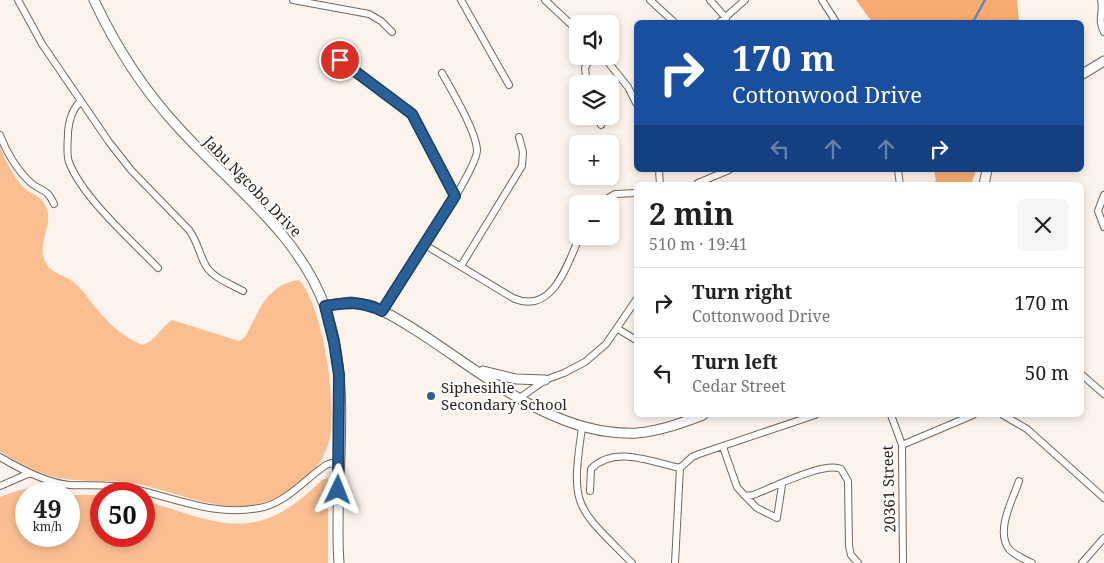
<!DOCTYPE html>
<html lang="en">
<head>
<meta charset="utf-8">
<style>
  :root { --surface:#fff; --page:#f6f6f6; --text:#202124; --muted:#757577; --line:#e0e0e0 }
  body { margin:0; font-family:"Noto Serif",serif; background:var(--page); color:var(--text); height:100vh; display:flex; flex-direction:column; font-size:19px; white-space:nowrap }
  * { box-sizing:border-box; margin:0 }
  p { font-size:16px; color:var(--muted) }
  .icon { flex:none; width:28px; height:28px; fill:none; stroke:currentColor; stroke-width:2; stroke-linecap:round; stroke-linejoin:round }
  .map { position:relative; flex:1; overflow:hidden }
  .drawer { position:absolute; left:634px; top:182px; width:450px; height:235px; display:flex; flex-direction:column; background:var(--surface); border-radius:8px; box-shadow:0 2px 8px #0003 }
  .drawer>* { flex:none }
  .hud { position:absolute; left:634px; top:20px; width:450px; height:152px; border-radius:8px; box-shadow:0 2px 8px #0003; background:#1a4fa0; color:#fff; overflow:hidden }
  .buttons { position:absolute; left:569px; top:15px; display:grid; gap:10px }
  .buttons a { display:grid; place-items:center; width:50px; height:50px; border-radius:8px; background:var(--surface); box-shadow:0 2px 8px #0003; font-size:25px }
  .speed { position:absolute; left:15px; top:482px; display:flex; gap:10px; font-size:25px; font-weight:700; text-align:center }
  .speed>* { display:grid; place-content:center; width:65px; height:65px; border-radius:50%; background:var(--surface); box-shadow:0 2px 8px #0003; line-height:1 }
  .speed small { font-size:12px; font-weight:400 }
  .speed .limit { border:8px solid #d22; background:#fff; color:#111 }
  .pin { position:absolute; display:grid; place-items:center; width:42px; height:42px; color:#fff; margin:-21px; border:2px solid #fff; border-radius:50%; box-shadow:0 1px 5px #0007 }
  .me { position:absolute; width:55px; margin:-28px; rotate:2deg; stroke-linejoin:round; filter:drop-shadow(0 0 4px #0008) }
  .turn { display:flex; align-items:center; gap:18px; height:105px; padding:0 15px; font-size:22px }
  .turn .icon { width:65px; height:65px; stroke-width:2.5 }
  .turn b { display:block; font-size:35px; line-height:42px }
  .lanes { display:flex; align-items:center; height:48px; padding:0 15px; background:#0003; justify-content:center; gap:25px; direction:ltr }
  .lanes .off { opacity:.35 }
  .round { display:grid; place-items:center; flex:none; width:52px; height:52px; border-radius:8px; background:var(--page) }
  .head { display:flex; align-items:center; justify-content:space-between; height:85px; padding:0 15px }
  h1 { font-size:30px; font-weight:700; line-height:38px }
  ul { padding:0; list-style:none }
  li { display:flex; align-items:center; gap:15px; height:70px; padding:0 15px; border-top:1px solid var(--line) }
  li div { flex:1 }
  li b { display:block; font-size:19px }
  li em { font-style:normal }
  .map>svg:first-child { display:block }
  .green { fill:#fabe91 }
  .forest { fill:#f7ab71 }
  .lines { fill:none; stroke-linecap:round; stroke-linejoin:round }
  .stream { stroke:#618ab7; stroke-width:2.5 }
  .street-casing { stroke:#796556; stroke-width:8 }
  .secondary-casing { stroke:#796556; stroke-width:11 }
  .street { stroke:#fff; stroke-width:6 }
  .secondary { stroke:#fff; stroke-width:9 }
  .route-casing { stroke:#1b3e63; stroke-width:12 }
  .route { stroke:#296098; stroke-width:9 }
  .poi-dot { fill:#296098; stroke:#fff; stroke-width:2 }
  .labels { text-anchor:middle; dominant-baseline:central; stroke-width:4; stroke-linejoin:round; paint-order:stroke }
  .street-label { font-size:15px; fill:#2c231d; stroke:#fff }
  .poi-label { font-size:15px; fill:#2c231d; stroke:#fff; text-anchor:start }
</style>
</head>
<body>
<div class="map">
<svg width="1104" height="563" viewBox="0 0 1104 563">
  <rect width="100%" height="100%" fill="#fcf3ec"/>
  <!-- green -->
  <path class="green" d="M0,147C5,160 13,176 23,187C29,193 39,195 44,203C56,222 38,239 44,258C48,273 62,274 72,281C82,288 88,298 95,307C108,323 122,336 142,345C156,341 160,328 172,320L239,341L245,337C260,310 266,285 299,280C317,299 328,358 330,384C331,401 333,420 330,437C322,481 270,510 229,506C193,503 161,487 126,482C109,480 93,482 76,480C47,479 23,467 0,451Z
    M328,478V563H0V497C28,487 35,484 64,494H26V536H69V495H101V536H144V500C223,525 256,545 322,480Z"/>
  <!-- forest -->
  <path class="forest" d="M856,0H1017L1019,22H872Z
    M934,170H976L971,185H927L936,181Z"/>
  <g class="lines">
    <!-- stream -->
    <path class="stream" d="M974,20L985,0"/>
    <!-- street casing -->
    <g class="street-casing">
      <path id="street" d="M18,0L42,44L109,142L131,170L189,230C198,242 199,254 206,266C213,278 231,284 243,291
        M293,0L369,14L381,21L392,32
        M461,0L509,85
        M545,0L578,31
        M650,0L674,22
        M710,0L726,18
        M822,0L836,22
        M1101,0C1104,11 1097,20 1104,32
        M720,22L745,0
        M603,56L628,87L636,103
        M340,60L412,114L455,196
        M587,84L585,68L592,56
        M81,101C72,109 69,120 68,132C68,142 66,153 69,162C82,197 132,241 158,268
        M598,116L601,125
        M0,135C6,152 18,171 31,183C42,192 47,188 54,204
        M659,170L660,185
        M898,170L900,185
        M698,183L729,170
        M1104,195L1098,211L1104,227
        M598,204L615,194L636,193
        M425,245L513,298C553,316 567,264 580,236
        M461,266L522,166L523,152L519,137
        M382,311C398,286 478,170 477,150C476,131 452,91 442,73
        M618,329L636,340
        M1081,374L1104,394
        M521,397L545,380L564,373L585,362L606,344L636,300
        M891,415L902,445L903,563
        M1003,415L1027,429L1104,498
        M582,428C570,509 576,506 632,563
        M902,445L973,415
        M723,447L737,487L745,496L753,495C772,488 824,461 841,469L848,481L849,546L851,555L858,563
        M0,457C20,469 46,483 70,485C90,486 110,484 130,488C176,498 216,518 264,507C289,500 305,479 326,465L331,463L339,467
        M1019,481C1013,499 995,531 1009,549C1014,555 1024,559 1032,563
        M0,486L30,473
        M590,491L591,469C614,445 651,462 680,468
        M745,496L757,508L777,518L782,485
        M675,563L680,468L692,457L699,454L815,415
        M1082,563L1104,538"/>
    </g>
    <!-- secondary casing -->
    <g class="secondary-casing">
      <path id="secondary" d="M94,0C115,45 144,90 177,126C229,184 298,232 325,307C354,388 333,479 339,563
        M1081,75L1104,61
        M984,185L987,170
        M325,306L351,302L373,306C457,346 538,438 637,433C660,431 682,423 703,415
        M483,371L516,379L545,380"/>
    </g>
    <!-- street -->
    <use href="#street" class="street"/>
    <!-- secondary -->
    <use href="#secondary" class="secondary"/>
  </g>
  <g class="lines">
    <!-- route casing -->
    <g class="route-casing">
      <path id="route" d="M338,490L339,375L334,342L325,306C346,302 362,301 382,311L455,196L412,114L340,60"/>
    </g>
    <!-- route -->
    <use href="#route" class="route"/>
  </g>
  <!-- markers -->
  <circle class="poi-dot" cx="431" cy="396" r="5"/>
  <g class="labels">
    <!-- street labels -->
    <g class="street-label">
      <text transform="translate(253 186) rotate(46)">Jabu Ngcobo Drive</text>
      <text transform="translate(888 489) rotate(-92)">20361 Street</text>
    </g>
    <!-- poi labels -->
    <g class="poi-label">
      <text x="441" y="387">Siphesihle<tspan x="441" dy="17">Secondary School</tspan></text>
    </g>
  </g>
</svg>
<div class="buttons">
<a><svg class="icon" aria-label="sound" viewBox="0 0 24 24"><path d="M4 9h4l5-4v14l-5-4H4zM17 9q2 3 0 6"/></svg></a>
<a><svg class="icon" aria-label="layers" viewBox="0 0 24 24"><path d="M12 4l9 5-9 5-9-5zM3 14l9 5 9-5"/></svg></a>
<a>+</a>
<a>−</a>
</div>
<div class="speed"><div>49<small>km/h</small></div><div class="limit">50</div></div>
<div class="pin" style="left:340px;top:60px;background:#d93025"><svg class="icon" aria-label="arrive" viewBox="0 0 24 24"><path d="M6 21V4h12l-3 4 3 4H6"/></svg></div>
<svg class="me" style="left:338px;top:490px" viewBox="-20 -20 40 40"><path d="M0-17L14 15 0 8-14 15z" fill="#296098" stroke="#fff" stroke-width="4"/></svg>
<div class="hud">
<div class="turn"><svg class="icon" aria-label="right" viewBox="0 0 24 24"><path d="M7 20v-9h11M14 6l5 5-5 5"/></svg><div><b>170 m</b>Cottonwood Drive</div></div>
<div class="lanes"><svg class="icon off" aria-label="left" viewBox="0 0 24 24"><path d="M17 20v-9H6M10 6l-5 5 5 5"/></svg><svg class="icon off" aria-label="ahead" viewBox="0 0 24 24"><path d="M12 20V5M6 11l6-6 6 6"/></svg><svg class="icon off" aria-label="ahead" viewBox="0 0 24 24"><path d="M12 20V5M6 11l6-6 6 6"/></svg><svg class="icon" aria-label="right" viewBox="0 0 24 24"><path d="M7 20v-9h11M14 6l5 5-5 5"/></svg></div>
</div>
<section class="drawer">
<div class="head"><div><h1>2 min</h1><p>510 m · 19:41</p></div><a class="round"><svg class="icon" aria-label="close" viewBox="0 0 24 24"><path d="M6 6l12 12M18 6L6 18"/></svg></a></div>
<ul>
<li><svg class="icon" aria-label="right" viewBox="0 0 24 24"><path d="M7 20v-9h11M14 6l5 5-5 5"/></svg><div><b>Turn right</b><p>Cottonwood Drive</p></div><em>170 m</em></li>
<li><svg class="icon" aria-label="left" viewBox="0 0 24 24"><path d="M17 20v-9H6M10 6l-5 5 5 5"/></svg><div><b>Turn left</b><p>Cedar Street</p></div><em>50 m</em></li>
</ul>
</section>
</div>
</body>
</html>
